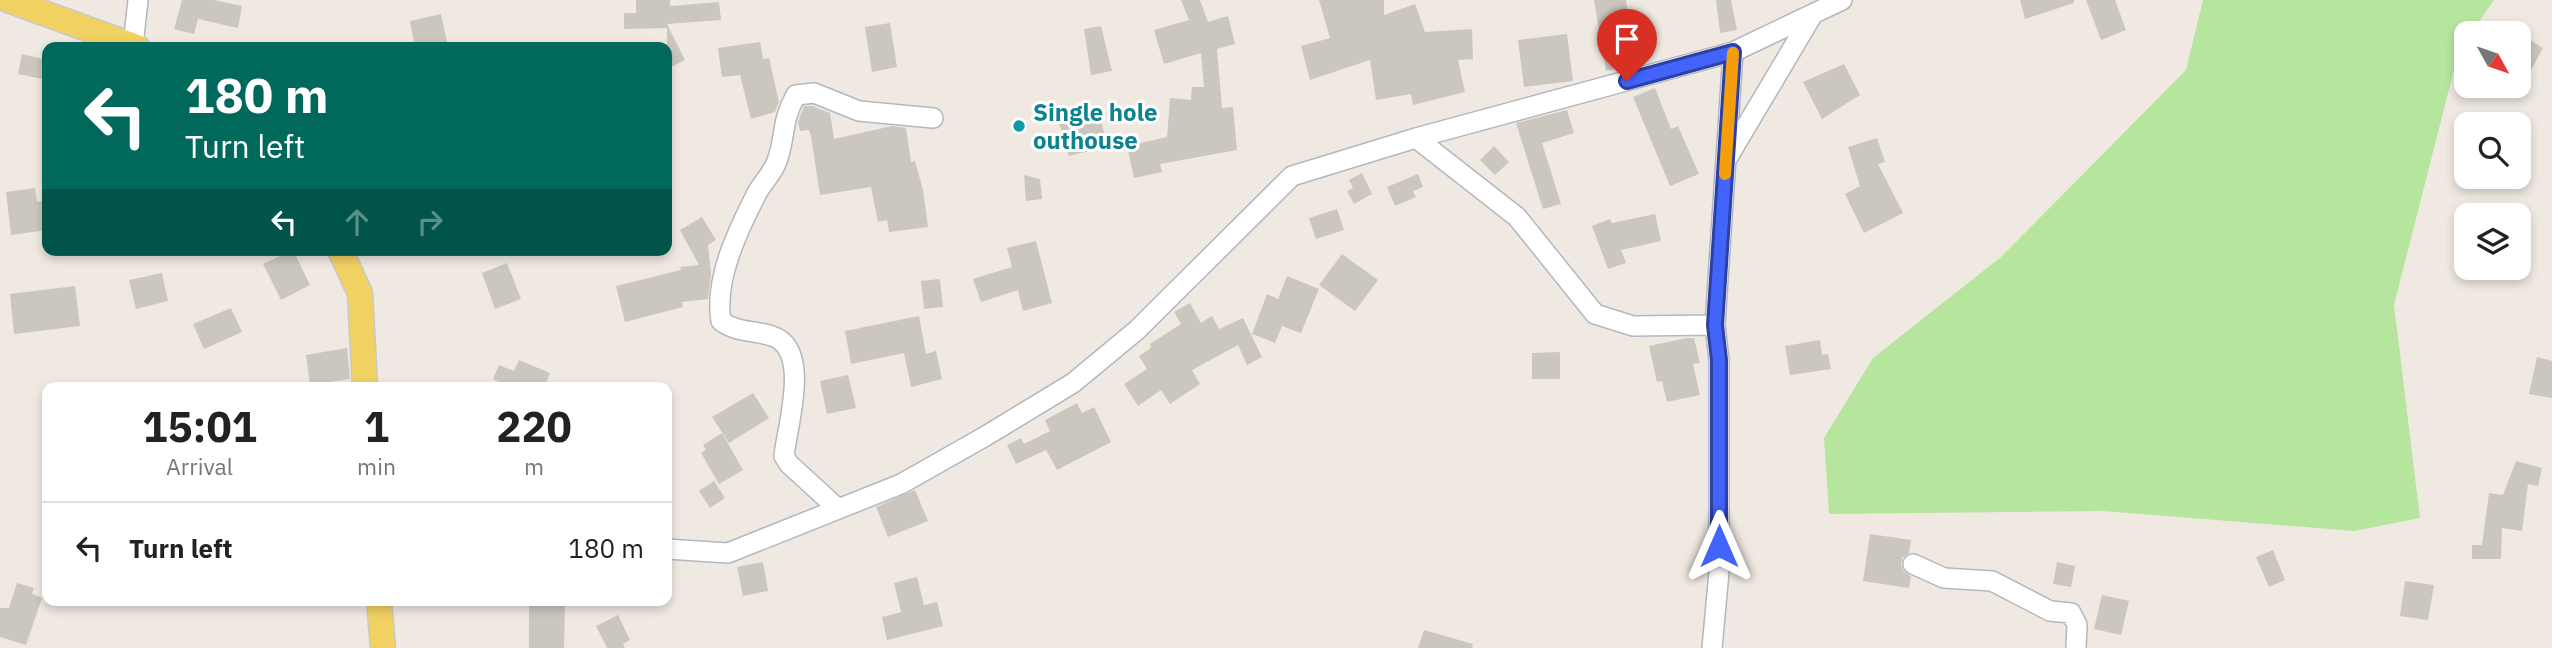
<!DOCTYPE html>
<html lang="en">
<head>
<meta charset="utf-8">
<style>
  :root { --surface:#fff; --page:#f2f2f2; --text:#222; --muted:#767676; --line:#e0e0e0 }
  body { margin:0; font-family:"IBM Plex Sans",sans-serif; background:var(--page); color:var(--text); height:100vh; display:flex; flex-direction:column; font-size:26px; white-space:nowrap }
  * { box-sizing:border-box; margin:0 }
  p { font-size:23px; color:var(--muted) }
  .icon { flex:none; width:38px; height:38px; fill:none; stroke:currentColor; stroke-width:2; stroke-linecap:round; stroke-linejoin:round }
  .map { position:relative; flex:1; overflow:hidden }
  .panel { position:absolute; left:42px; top:382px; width:630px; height:224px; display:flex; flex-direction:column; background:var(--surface); border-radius:14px; box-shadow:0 4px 10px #0003 }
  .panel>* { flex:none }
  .hud { position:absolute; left:42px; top:42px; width:630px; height:214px; border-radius:14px; box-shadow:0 4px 10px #0003; background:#00695c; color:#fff; overflow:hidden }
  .needle { width:46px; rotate:130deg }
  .fabs { position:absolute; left:2454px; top:21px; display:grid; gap:14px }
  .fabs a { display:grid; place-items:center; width:77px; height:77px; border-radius:14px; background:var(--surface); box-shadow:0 4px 10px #0003; font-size:35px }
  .pin { position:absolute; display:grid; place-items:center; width:60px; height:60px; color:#fff; margin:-72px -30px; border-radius:50% 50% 50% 0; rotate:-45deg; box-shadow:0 0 7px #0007 }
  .pin .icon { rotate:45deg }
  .me { position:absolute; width:77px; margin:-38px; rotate:0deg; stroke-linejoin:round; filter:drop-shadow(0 0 5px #0008) }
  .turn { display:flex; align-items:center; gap:24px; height:147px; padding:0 28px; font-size:32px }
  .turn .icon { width:91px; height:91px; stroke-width:2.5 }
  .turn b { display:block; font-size:49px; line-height:60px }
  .lanes { display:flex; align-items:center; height:66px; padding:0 28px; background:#0003; justify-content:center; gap:35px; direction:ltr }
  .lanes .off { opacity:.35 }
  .eta { display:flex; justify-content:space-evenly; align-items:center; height:119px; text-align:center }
  .eta b { font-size:42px; font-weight:700; line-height:49px }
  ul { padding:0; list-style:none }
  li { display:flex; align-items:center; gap:21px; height:91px; padding:0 28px; border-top:2px solid var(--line) }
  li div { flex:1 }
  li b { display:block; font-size:26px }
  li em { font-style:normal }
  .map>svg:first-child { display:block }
  .green { fill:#b6e59e }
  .building { fill:#cbc7bf }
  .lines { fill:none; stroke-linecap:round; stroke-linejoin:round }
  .minor-casing { stroke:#b4b7c1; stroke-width:22 }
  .major-casing { stroke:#c9c9c9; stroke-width:27 }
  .minor { stroke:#fff; stroke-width:19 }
  .major { stroke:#f2d163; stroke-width:24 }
  .route-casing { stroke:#2b41a3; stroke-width:18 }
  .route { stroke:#4264fb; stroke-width:12 }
  .slow { stroke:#f59e0b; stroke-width:12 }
  .culture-dot { fill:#0f9aa8; stroke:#fff; stroke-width:2.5 }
  .labels { text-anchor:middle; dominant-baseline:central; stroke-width:6; stroke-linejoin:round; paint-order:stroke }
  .culture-label { font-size:24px; font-weight:bold; fill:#0d838f; stroke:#fff; text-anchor:start }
</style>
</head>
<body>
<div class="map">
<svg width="2552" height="648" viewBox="0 0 2552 648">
  <rect width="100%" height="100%" fill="#efe9e1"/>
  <!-- green -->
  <path class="green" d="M2203,0H2494L2471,33H2466V40L2459,50L2394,305L2420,518L2354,531L2103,511L1829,514L1824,438L1873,358L2001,257L2186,70Z"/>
  <!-- building -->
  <path class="building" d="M182,0H214L242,6L238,28L198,19L194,34L174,29Z
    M636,0H670V6L719,2L721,20L667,24L685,60L667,69V28L624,29V13H636Z
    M1181,0H1200L1208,22L1228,16L1235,44L1217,49L1222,108L1233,107L1237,150L1160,164L1162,172L1134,178L1127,146L1167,137L1170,98L1191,100L1192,87H1204L1201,53L1164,64L1154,30L1189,20Z
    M1319,0H1384V15L1415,4L1425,32L1472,29L1473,59L1458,60L1465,92L1413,105L1411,94L1376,100L1370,60L1310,80L1301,46L1330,38Z
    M1594,0H1626L1634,66L1606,71Z
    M1716,0H1731L1737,30L1720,33Z
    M2020,0H2074V3L2025,19Z
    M2086,0H2115L2126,30L2101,40Z
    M441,14L448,47H415L410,21Z
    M890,23L897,67L872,72L865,27Z
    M1101,26L1112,71L1091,75L1084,29Z
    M1567,34L1573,81L1524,87L1518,40Z
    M2527,38L2543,48L2530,72L2518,65V58Z
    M760,42L763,59L769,58L779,102L775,112L751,119L740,75L722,77L718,48Z
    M22,54L47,60V80L18,74Z
    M1844,64L1860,95L1822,119L1803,82Z
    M1655,88L1671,129L1678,126L1699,174L1670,186L1633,97Z
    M804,106H812L830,113L834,139L892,126L906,128L911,162L915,161L923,190L928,227L889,232L887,220L878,222L871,187L820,195L811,136L809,130L800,131L798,122Z
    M1567,110L1574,133L1542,143L1561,204L1543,209L1516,123Z
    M1084,112L1087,122L1100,118L1108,146L1069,156L1058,119Z
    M1877,138L1885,162L1878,164L1903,213L1864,233L1845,194L1860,186L1848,147Z
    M1494,146L1509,162L1495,175L1480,160Z
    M1362,173L1372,194L1354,204L1347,191L1353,188L1349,180Z
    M1418,174L1423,187L1413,191L1416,197L1395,206L1387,187Z
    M1024,175L1040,179L1042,199L1026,201Z
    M35,188L37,202L47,200V230L11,235L6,192Z
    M1337,209L1344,230L1316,239L1309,218Z
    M1655,214L1661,241L1621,250L1626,263L1608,269L1592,226L1610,219L1612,223Z
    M702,217L716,240L708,245L711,274L708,299L682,302L683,307L625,322L616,286L681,270L680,267L699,265L680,230Z
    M1036,241L1052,303L1023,311L1018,290L981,302L973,279L1012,267L1007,248Z
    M293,250L310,285L281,300L263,264Z
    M1342,254L1378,280L1355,311L1319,285Z
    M507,263L521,299L495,309L482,273Z
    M162,273L168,301L136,309L129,280Z
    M1287,276L1319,289L1301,333L1282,326L1275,343L1252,334L1267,294L1278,299Z
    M940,279L943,307L924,309L921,281Z
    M75,286L80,326L14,334L10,294Z
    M1190,303L1201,323L1212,316L1219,329L1243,318L1262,357L1247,365L1238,345L1192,370L1200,384L1170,404L1161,390L1138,406L1124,384L1147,369L1139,356L1151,348L1150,344L1181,324L1174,312Z
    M231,308L242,332L204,349L193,324Z
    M919,316L926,354L936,351L942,379L911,387L904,353L851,364L845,331Z
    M1687,338H1694L1700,363L1693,364L1700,395L1667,402L1662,381L1657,382L1649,346Z
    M1820,340L1822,355L1828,354L1831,369L1790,375L1785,346Z
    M347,348L350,379L310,385L306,355Z
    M1560,352V379H1532V353Z
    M2537,357L2552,361V398L2529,394Z
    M519,360L550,373L544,387H510L493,379L499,365L514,371Z
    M848,375L856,408L827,414L820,381Z
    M753,393L769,418L729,443L712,417Z
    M1077,403L1082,413L1094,407L1111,442L1057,470L1046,450L1016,464L1007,445L1021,438L1024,444L1050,431L1045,420Z
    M722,433L743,470L719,484L701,453L706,450L703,445Z
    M2516,461L2542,468L2538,486L2528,484L2522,531L2502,528L2501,559H2472V545H2482L2489,493L2503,495Z
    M714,481L725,498L710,508L699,491Z
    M915,490L928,521L888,537L876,507Z
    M1870,534L1911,540L1909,553L1902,558L1901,565L1904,572L1911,576L1909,588L1863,581Z
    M2273,550L2285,580L2269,587L2256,557Z
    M763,562L768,591L743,596L737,567Z
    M2057,562L2075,566L2071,587L2053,584Z
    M917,577L924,605L937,602L943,626L887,640L882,617L901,612L894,583Z
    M2405,581L2434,585L2428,620L2400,616Z
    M17,583L34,588L32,594L42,598L26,645L0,637V608H9Z
    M2102,595L2129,601L2121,635L2094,629Z
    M529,602L565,603L564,648H529Z
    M618,615L630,640L623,644L625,648H607L596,626Z
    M1424,630L1473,644L1472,648H1418Z"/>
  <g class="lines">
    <!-- minor casing -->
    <g class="minor-casing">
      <path id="minor" d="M133,45L138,0
        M1416,138L1517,217L1595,314L1633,326L1715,325
        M1728,157L1813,14
        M836,507L789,464L784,456C787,426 812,349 772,336C754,330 737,333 721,321C714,279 738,230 757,193C763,182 773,173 777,161C786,136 781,121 796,95L814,93L859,111L933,118
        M667,549L728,553L901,484L984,437L1073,383L1137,330L1292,176L1416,138L1733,52L1842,0
        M1913,564L1944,578L1992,581L2050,611L2071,613L2077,625L2076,648
        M1712,648L1719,572V360L1715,325L1733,52"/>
    </g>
    <!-- major casing -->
    <g class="major-casing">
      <path id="major" d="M8,0L137,47
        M340,250L360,293L365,387
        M379,600L383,648"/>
    </g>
    <!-- minor -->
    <use href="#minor" class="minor"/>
    <!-- major -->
    <use href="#major" class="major"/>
  </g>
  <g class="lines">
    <!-- route casing -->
    <g class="route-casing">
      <path id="route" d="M1627,81L1733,52L1715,325L1719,360V546"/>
    </g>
    <!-- route -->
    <use href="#route" class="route"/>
    <!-- slow -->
    <path class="slow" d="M1725,174L1733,53"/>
  </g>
  <!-- markers -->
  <circle class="culture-dot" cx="1019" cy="126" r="7"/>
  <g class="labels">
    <!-- culture labels -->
    <g class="culture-label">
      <text x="1033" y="112">Single hole<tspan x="1033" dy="28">outhouse</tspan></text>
    </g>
  </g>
</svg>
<div class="fabs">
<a><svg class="needle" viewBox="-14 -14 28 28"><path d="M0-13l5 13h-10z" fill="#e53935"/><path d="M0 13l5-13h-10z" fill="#767676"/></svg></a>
<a><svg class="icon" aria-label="search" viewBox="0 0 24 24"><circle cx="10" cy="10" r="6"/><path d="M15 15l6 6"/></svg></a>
<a><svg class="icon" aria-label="layers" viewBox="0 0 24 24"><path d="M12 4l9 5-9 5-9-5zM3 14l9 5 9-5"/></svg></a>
</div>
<div class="pin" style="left:1627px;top:81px;background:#d93025"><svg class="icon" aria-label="arrive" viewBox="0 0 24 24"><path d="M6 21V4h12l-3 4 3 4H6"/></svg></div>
<svg class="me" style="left:1719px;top:546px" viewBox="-20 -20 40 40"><path d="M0-17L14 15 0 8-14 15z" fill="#4264fb" stroke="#fff" stroke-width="4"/></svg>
<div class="hud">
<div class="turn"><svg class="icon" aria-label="left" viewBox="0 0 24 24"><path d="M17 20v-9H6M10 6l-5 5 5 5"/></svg><div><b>180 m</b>Turn left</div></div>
<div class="lanes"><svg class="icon" aria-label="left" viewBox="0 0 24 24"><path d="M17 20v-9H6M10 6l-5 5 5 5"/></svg><svg class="icon off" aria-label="ahead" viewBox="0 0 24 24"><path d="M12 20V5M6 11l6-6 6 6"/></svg><svg class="icon off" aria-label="right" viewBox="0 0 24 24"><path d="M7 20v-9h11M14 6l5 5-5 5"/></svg></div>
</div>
<section class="panel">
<div class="eta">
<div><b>15:01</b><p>Arrival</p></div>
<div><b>1</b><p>min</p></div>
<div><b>220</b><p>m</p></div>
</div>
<ul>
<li><svg class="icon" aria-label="left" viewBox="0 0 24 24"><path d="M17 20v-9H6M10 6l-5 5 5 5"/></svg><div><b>Turn left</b></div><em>180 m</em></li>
</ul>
</section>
</div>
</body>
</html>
